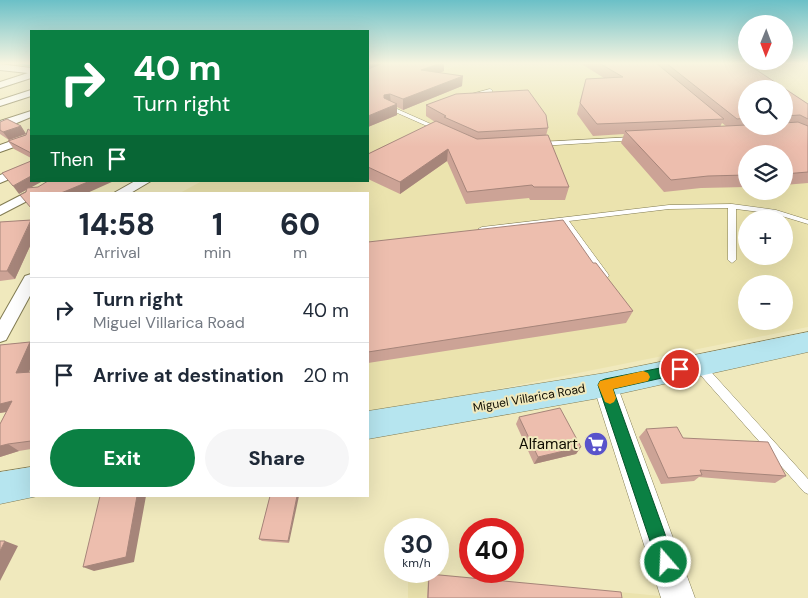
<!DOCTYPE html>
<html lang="en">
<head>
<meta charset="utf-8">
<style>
  :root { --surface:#fff; --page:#f6f6f7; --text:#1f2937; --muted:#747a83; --line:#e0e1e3; --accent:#0b8043 }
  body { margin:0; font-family:"DM Sans",sans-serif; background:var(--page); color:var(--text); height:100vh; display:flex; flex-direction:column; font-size:19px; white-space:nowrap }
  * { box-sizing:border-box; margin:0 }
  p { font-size:16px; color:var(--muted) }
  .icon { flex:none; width:28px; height:28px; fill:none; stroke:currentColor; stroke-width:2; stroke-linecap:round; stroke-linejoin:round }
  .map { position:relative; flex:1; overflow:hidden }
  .side { position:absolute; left:30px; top:192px; width:339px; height:305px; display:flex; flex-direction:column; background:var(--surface); border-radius:0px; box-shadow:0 5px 20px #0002 }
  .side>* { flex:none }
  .guide { position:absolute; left:30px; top:30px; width:339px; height:152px; border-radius:0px; box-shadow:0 5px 20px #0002; background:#0b8043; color:#fff; overflow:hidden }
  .needle { width:32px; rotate:181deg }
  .controls { position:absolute; left:738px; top:15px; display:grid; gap:10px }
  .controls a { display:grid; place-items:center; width:55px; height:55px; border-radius:50%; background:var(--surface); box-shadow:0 5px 20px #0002; font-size:25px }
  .speed { position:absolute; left:384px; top:518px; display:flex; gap:10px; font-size:25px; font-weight:700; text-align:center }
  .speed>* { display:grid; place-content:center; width:65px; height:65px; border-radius:50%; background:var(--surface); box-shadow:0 5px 20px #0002; line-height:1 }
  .speed small { font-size:12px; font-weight:400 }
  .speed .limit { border:8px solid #d22; background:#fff; color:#111 }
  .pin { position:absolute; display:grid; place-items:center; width:42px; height:42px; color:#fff; margin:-21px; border:2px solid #fff; border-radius:50%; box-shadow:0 1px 5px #0007 }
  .me { position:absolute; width:55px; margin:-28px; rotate:341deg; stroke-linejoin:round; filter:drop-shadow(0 0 4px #0008) }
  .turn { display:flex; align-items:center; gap:18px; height:105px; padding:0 20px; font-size:22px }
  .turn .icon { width:65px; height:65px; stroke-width:2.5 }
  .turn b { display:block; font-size:35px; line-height:42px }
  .then { display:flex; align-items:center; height:48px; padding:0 20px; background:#0003; gap:10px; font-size:19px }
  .eta { display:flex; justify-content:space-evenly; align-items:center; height:85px; text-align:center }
  .eta b { font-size:30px; font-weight:800; line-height:35px }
  .primary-button { display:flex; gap:10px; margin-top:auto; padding:10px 20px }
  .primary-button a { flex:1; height:58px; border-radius:30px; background:var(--accent); color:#fff; font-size:20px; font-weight:800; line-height:58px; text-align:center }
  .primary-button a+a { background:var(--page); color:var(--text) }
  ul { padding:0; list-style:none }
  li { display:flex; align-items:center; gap:15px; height:65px; padding:0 20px; border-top:1px solid var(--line) }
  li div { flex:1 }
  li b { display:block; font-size:19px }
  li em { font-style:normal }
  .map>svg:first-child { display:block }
  .built { fill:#ebe3ae; fill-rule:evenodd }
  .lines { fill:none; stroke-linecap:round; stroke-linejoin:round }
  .stream { fill:#50d196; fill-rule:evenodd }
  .service-casing { stroke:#827c53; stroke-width:1 }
  .minor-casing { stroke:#827c53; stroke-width:2 }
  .tertiary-casing { stroke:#827c53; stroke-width:1 }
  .secondary-casing { stroke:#827c53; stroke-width:1 }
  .service { fill:#fff; fill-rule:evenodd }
  .minor { fill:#fff; fill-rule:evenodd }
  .tertiary { fill:#fff; fill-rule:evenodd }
  .secondary { fill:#b6e5ef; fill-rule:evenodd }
  .wall { fill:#cca396; fill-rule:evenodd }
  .shaded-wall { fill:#a6857a }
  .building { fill:#edbeae; stroke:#a6857a }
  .route { fill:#0b8043; stroke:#07532c }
  .slow { fill:#f59e0b }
  .labels { text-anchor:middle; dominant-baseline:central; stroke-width:4; stroke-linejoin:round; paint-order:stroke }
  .street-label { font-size:12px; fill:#0f0c01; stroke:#f0e9bd }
  .near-poi-label { font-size:15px; fill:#0f0c01; stroke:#f0e9bd; text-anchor:end }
</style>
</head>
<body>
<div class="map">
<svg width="808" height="598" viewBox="0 0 808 598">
  <rect width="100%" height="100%" fill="#f0e9bd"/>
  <!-- built -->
  <path class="built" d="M466,63H729L746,89V126H784L808,113V327L368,415V194H178L202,181H368V91L427,76ZM746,154H784V191H746ZM746,219H784V256H746ZM746,284H784V321H746Z
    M408,571L670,597L671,598H408Z"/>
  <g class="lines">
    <!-- stream -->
    <path class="stream" d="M10,63H17L31,65V67Z"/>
    <!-- service casing -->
    <g class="service-casing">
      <path id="service" d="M490,89L492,90V92L471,97L468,95Z
        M388,105L440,128L441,129L436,130L386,108L385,107Z
        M634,137L636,138V140L540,146L537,144L540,142Z
        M732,204L776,210L808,220V224L775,214L736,209V260L732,263L728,260V208L669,209L569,221L608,274L609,276L605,279L602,278L562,222L482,231L478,229L482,227L669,205Z
        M700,363L704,364L808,479V494L804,492L696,370L695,367L696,364Z"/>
    </g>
    <!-- minor casing -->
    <g class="minor-casing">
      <path id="minor" d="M0,64L31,68V78L0,88V82L28,73L0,70Z
        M31,90V96L0,106V100Z
        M31,111V117L0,130V121Z
        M31,134V141L0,152V145Z
        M31,163V170L0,183V175Z
        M135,181H151L129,194H112Z
        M31,190L37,194H31V199L0,215V206Z
        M31,274V294L6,340L0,342V320L25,276Z"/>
    </g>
    <!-- tertiary casing -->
    <g class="tertiary-casing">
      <path id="tertiary" d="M605,374L614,377L617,385L695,598H661L593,385L596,377Z"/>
    </g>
    <!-- secondary casing -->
    <g class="secondary-casing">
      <path id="secondary" d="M808,332V352L605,397L368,439V411L605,373Z
        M31,467V496H38L0,504V472Z"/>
    </g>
    <!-- service -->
    <use href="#service" class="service"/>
    <!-- minor -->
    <use href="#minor" class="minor"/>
    <!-- tertiary -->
    <use href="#tertiary" class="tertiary"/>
    <!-- secondary -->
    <use href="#secondary" class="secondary"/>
  </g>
  <!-- wall -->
  <path class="wall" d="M368,63L444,71L440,73L462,86L403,110L397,107V115L368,127V69L370,68H368Z
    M580,63H746L808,104V183L784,185V154H746V187L701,188L664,192L621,143L624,134L593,136L577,114L586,79L604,78ZM746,89H784V126H746ZM722,123L726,126L720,127Z
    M426,105L548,128L546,136L569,187L565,200H530L529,198L466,204L447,161L400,194L368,179V154L435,122L426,116Z
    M0,122L21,126L26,134L9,140L0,134Z
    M31,131V158L14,149L8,141L26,135Z
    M31,220V244L15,279L0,281V222Z
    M368,242L593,263L633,311L626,323L368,363Z
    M30,342L31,343V367L29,372H31V449L19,451L0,457V424L6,412L0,413V345Z
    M519,417L581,447L576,454L534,464L516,424Z
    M646,429L683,438L786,476L775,483L699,477L694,481L661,484L639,437Z
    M270,496L289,543L262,541L259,539Z
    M429,574L622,598H427L428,580Z"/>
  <!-- shaded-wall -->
  <path class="shaded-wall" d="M368,63H388L368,68Z
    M441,63H444V71L421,80V70Z
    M463,76L462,86L403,110V99Z
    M390,94L391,104L384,98V95Z
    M397,104V115L368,127V116Z
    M21,126L26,134L9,140L3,132Z
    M448,149L447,161L400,194V182Z
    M31,176V181H43L19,194L13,186Z
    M90,181H114L85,194H58Z
    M31,221V244L15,279L7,271Z
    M30,342L31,343V367L25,381L16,373Z
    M12,401L22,409L0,413V404Z
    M8,444L19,451L0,457V446Z
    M581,447L576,454L534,464L538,457Z
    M137,496H146L134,562L94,571L83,567Z
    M297,496H299L289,543L288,541Z
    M5,541L18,546L0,581V551Z"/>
  <!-- building -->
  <path class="building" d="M383,63H441L421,70L463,76L403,99L390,94L384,95V98L397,104L368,116V69Z
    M599,63H656L724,119L597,124L580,103L586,79L623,77Z
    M666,63H746L808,104V119L800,115L784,116V89H746V118L737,119Z
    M528,90L546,115L548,128L478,132L444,117L446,116L426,105L456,94Z
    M7,119L21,126L3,132L0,130V122Z
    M436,121L477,139L548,135L569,187H534L532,185L467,192L448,149L400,182L368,167V154Z
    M798,122L808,126V172L784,174V154H746V175L708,176L671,180L625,131L746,125V126H784V123Z
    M28,129L31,131V153L8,141L26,135Z
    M31,161V176L13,186L2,173Z
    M48,181H90L66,191L58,194H31V208L20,195L26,192L27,188L38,187Z
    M31,220L7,271H0V222Z
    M563,220L593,263H596L633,311L368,352V242Z
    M30,342L16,373L31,372V441L8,444L0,446V424L12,401L0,404V345Z
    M560,408L581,447L538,457L519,417Z
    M677,427L683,438L768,442L786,476L700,470L702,475L668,478L646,429Z
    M100,496H137L126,557L83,567Z
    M270,496H297L288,541L259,539Z
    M0,541H5L0,551Z
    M429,574L621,592L622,598H428Z"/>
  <!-- sky -->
  <linearGradient id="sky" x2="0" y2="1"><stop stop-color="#6bc0c7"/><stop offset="0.43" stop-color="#f8f5e1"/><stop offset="1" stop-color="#f8f5e1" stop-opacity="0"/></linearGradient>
  <rect width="808" height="147" fill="url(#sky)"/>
  <!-- route -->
  <path class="route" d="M680,364L684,365L686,369L684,373L613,389L675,562L672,569L666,571L660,569L657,562L598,385L600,381L605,379Z"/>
  <!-- slow -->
  <path class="slow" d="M643,371L648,373L650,377L648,381L613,389L616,398L614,402L610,404L605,402L598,385L600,381Z"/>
  <!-- icons -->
  <defs>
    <g id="supermarket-disc" transform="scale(1.25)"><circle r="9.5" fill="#5953cb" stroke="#f0e9bd"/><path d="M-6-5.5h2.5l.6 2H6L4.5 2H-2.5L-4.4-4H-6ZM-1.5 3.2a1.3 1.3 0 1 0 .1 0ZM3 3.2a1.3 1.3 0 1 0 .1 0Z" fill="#fff"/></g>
  </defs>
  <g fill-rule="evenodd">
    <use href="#supermarket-disc" x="596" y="444"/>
  </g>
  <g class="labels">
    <!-- street labels -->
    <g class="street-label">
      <text transform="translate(529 398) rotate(-10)">Miguel Villarica Road</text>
    </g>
    <!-- near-poi labels -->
    <g class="near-poi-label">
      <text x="578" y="444">Alfamart</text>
    </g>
  </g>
</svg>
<div class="controls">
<a><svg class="needle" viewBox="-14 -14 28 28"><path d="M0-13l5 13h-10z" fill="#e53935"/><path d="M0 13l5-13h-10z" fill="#747a83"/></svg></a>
<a><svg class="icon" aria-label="search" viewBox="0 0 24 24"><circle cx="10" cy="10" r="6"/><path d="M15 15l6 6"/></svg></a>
<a><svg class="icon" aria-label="layers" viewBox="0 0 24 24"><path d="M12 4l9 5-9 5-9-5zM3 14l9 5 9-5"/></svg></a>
<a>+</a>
<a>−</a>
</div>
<div class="speed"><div>30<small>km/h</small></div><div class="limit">40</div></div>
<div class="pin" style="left:680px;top:369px;background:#d93025"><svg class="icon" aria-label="arrive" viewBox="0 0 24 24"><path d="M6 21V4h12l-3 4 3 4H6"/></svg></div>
<svg class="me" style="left:666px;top:562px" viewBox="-20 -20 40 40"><circle r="17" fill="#0b8043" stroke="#fff" stroke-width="3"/><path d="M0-11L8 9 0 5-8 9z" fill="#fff"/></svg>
<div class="guide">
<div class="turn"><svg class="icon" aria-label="right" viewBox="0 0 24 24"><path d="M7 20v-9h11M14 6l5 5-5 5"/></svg><div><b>40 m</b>Turn right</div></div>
<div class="then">Then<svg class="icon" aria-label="arrive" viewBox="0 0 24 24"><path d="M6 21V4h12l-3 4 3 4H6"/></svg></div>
</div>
<section class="side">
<div class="eta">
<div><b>14:58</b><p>Arrival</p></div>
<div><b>1</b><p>min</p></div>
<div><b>60</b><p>m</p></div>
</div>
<ul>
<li><svg class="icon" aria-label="right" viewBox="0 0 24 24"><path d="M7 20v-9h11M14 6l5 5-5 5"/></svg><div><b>Turn right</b><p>Miguel Villarica Road</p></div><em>40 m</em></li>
<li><svg class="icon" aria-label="arrive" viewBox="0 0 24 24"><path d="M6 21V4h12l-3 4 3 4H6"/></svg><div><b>Arrive at destination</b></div><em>20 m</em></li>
</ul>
<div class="primary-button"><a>Exit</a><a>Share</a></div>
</section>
</div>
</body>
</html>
